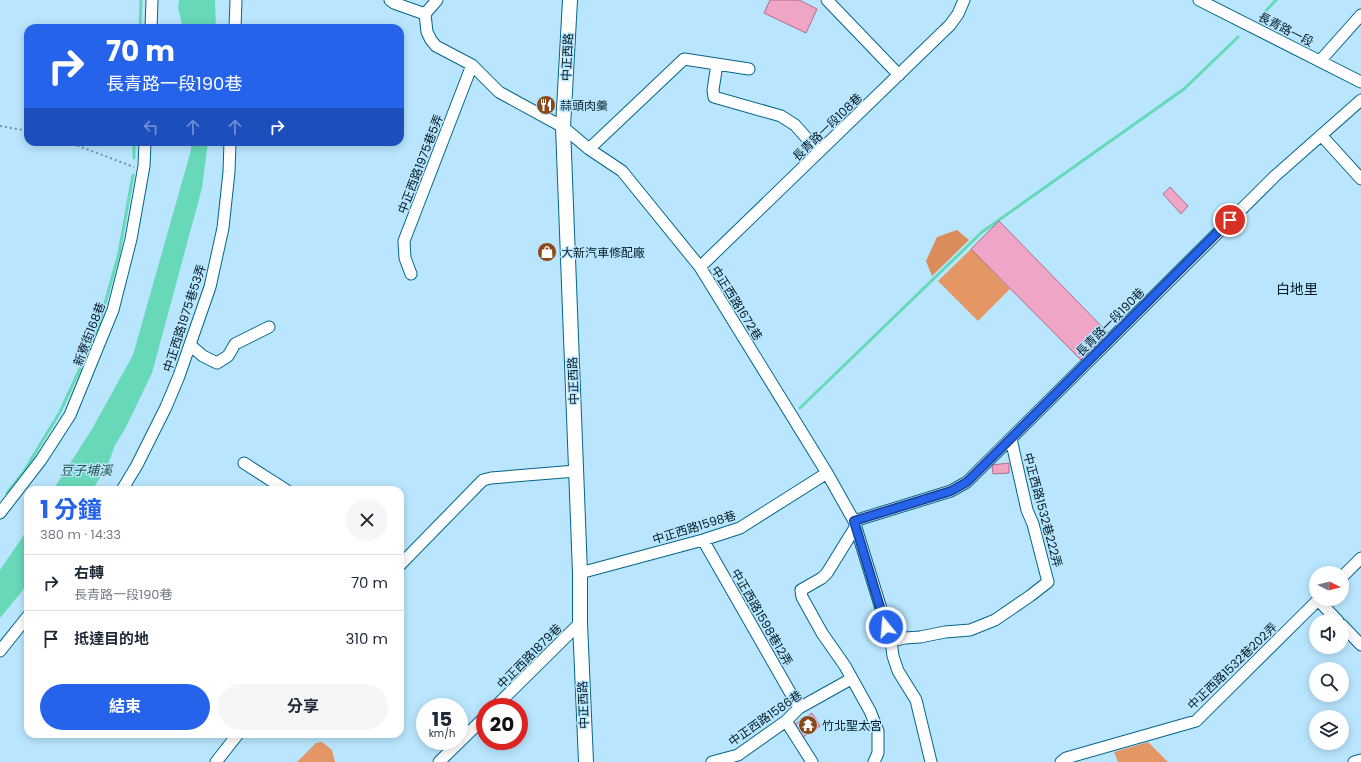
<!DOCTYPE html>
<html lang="zh-TW">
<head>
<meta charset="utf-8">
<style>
  :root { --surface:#fff; --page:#f6f6f7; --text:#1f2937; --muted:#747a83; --line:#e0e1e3; --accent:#2563eb }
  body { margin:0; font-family:Poppins,"Noto Sans TC",sans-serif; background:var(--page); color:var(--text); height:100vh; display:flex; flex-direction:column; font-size:15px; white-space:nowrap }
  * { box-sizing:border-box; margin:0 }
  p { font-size:13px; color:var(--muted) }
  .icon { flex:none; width:22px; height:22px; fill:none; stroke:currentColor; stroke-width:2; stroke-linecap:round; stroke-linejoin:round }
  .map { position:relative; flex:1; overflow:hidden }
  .drawer { position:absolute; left:24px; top:486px; width:380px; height:252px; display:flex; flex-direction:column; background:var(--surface); border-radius:12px; box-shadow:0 2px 10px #0003 }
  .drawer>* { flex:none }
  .hud { position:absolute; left:24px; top:24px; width:380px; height:122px; border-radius:12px; box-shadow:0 2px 10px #0003; background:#2563eb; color:#fff; overflow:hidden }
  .needle { width:26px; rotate:96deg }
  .fabs { position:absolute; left:1309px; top:566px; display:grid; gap:8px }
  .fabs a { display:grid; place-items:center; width:40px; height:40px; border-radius:50%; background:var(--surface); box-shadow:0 2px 10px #0003; font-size:20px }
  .speed { position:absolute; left:416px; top:698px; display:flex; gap:8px; font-size:20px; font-weight:700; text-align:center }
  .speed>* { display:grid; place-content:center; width:52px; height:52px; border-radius:50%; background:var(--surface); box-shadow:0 2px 10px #0003; line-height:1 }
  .speed small { font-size:10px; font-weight:400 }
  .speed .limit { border:6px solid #d22; background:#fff; color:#111 }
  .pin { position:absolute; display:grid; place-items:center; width:34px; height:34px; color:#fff; margin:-17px; border:2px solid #fff; border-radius:50%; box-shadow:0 1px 4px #0007 }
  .me { position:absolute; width:44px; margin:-22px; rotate:343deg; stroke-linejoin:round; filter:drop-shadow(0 0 3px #0008) }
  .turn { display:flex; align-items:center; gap:14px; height:84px; padding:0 16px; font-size:18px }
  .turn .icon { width:52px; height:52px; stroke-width:2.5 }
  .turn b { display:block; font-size:28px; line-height:34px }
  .lanes { display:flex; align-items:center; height:38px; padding:0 16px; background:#0003; justify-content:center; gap:20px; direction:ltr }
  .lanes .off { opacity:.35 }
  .round { display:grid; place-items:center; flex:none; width:42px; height:42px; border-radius:21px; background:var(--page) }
  .headline { display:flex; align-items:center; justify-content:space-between; height:68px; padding:0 16px }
  h1 { font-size:24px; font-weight:700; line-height:30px; color:var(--accent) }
  .button { display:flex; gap:8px; margin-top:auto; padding:8px 16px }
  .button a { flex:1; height:46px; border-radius:24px; background:var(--accent); color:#fff; font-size:16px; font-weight:700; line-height:46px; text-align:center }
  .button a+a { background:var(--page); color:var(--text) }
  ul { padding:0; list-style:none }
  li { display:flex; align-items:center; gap:12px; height:56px; padding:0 16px; border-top:1px solid var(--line) }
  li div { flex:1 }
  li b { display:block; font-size:15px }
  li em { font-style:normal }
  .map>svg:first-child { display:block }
  .green { fill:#e49665 }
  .forest { fill:#da8c5b }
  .water { fill:#67d9b8 }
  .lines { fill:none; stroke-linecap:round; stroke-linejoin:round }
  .stream { stroke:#67d9b8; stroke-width:3 }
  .building { fill:#efa5c5; stroke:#b16c8b }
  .minor-casing { stroke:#036589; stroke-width:13 }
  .major-casing { stroke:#036589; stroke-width:16 }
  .path { stroke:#6d91a4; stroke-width:2; stroke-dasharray:2 3; stroke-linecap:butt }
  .minor { stroke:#fff; stroke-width:11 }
  .major { stroke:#fff; stroke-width:14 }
  .route-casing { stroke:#184099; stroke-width:10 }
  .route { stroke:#2563eb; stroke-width:7 }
  .labels { text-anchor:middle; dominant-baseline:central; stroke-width:3; stroke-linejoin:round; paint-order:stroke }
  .street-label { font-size:12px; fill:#021a25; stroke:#b9e6fe }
  .poi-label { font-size:12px; fill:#021a25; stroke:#b9e6fe; text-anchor:start }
  .water-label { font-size:13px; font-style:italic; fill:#245446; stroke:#b9e6fe }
  .quarter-label { font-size:14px; fill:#021a25; stroke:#b9e6fe }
</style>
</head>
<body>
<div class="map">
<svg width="1361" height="762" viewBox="0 0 1361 762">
  <rect width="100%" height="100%" fill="#b9e6fe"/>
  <!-- green -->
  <path class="green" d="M971,249L1010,289L978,321L938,281Z
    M322,742L332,750L335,762H297L316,743Z
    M1148,742L1168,762H1118L1114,752Z"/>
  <!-- forest -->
  <path class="forest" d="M957,230L969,240L932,276L926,261L937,237Z"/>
  <!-- water -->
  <path class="water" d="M179,0H215L216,28H183L178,8Z
    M191,142H208L202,188L152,373L125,429L115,445L107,467L92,490H53L92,429L133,355L191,150Z
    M28,529V580L23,590L0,618V570Z"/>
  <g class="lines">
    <!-- stream -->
    <path class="stream" d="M1263,14L1276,0
      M140,28L141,0
      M134,158V142
      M800,408L982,232L1184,89L1238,37
      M7,493L23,473L60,412L97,332L119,253L133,175"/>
  </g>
  <!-- building -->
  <path class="building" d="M770,0H799L817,9L806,33L764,13Z
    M1170,187L1188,206L1181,214L1163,194Z
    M999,221L1110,335L1083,362L971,249Z
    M1009,463V473L993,474L992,465Z
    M812,713L820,726L803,737L795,724Z"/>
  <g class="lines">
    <!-- minor casing -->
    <g class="minor-casing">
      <path id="minor" d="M390,0L394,3L425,14
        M827,0L899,75
        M1199,0L1361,82
        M425,14L427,32L431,40L436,46L472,65L499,92L563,127L589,149L622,171L700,267L827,473L854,521L891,641L893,656L898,671L916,700L931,762
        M425,14L437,0
        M151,28L152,0
        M235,28L236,0
        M1320,61L1361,15
        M717,64L713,90L714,97L781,116L795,125L819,152
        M1321,135L1361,179
        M589,149L684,59L749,69
        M700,267L950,25L958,14L964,0
        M411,274L405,258L404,241L472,65
        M190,345L203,356L217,363L228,356L235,344L269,327
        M244,463L286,490
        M122,490L137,465L166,407L179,376L210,287L223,228L229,172L230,142
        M0,513L41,460L70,415L113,310L131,239L144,166L145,142
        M854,521L951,491L967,482L1275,176L1361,100
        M856,526L827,573L822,578L801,590L802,597L822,633L845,666L870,711L878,731V753L874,762
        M703,540L799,708
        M400,565L483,480L491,478L576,471
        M580,573L703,540L740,528L827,473
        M1342,577L1361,558
        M1318,600L1338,621
        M1342,625L1361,645
        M891,641L905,638L920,637L945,632L970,630L995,620L1030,596L1048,582L1033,524L1027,510L1011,439
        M0,651L28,616
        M495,707L580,623
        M786,721L812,762
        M216,762L238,734
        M439,762L485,717
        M712,762L738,755L786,721L799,708L851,679
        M1061,762L1066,758L1196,721L1319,599
        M1354,762L1361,760"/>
    </g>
    <!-- major casing -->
    <g class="major-casing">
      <path id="major" d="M570,0L563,127L580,573V623L586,762"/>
    </g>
    <!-- path -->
    <path class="path" d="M0,126L28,131
      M68,142L134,167"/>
    <!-- minor -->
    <use href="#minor" class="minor"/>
    <!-- major -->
    <use href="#major" class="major"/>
  </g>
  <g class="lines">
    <!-- route casing -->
    <g class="route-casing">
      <path id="route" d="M886,627L854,521L951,491L967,482L1230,220"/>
    </g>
    <!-- route -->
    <use href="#route" class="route"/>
  </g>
  <!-- icons -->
  <defs>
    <g id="restaurant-disc" transform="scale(1)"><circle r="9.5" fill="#8b4818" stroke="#b9e6fe"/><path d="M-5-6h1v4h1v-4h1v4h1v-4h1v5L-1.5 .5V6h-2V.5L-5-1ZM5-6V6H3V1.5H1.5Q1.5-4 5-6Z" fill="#fff"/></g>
    <g id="shop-disc" transform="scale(1)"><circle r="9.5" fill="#8b4818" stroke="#b9e6fe"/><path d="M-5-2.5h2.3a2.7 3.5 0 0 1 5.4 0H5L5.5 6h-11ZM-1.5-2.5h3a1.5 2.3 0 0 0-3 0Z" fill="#fff"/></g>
    <g id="temple-disc" transform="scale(1)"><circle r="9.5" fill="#8b4818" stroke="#b9e6fe"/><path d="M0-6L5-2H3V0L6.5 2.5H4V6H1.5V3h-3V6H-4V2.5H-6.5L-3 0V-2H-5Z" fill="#fff"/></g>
  </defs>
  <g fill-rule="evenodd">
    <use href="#restaurant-disc" x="546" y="105"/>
    <use href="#shop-disc" x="547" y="252"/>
    <use href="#temple-disc" x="808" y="725"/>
  </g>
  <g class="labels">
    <!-- street labels -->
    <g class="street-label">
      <text transform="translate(1286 29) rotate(27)">長青路一段</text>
      <text transform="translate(567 57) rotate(-87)">中正西路</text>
      <text transform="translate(827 127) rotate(-44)">長青路一段108巷</text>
      <text transform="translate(420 164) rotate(-69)">中正西路1975巷5弄</text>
      <text transform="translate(737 303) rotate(58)">中正西路1672巷</text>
      <text transform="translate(184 318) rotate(-72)">中正西路1975巷53弄</text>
      <text transform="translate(1110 322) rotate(-45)">長青路一段190巷</text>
      <text transform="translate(89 334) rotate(-69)">新寮街168巷</text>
      <text transform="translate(573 381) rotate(-92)">中正西路</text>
      <text transform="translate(1043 510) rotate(75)">中正西路1532巷222弄</text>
      <text transform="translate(694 527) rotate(-17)">中正西路1598巷</text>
      <text transform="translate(762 617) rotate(60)">中正西路1598巷12弄</text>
      <text transform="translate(529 656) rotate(-45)">中正西路1879巷</text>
      <text transform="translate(1232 666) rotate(-44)">中正西路1532巷202弄</text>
      <text transform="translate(583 705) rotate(-92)">中正西路</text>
      <text transform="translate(765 718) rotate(-35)">中正西路1586巷</text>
    </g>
    <!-- poi labels -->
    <g class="poi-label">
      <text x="560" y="105">蒜頭肉羹</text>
      <text x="561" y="252">大新汽車修配廠</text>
      <text x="822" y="725">竹北聖太宮</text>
    </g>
    <!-- water labels -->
    <g class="water-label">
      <text x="86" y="470">豆子埔溪</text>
    </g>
    <!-- quarter labels -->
    <g class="quarter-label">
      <text x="1297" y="289">白地里</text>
    </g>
  </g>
</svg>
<div class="fabs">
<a><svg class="needle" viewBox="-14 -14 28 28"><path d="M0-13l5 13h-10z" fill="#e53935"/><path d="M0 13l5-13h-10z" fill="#747a83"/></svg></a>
<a><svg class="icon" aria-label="sound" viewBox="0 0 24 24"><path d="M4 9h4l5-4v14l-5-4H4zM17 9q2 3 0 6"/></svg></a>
<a><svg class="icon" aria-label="search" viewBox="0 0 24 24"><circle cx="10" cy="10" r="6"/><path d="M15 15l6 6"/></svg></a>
<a><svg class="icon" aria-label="layers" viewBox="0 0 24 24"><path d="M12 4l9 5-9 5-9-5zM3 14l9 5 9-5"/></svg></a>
</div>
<div class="speed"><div>15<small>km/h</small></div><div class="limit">20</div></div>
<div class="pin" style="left:1230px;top:220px;background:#d93025"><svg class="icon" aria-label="arrive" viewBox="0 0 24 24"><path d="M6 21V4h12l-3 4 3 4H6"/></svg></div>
<svg class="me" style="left:886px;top:627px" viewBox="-20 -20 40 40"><circle r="17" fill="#2563eb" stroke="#fff" stroke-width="3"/><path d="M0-11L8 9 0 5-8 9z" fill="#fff"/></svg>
<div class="hud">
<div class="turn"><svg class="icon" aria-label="right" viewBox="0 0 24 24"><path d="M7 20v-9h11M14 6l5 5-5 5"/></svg><div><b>70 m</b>長青路一段190巷</div></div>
<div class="lanes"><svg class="icon off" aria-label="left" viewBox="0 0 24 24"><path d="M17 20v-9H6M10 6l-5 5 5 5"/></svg><svg class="icon off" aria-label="ahead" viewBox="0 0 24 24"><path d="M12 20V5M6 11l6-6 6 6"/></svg><svg class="icon off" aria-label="ahead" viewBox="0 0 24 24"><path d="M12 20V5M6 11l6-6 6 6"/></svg><svg class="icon" aria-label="right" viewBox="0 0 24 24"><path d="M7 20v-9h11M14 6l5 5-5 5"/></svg></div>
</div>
<section class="drawer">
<div class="headline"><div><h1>1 分鐘</h1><p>380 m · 14:33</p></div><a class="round"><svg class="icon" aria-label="close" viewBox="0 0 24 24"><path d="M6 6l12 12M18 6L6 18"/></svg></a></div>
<ul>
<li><svg class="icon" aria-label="right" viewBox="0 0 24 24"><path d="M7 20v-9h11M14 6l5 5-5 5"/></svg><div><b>右轉</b><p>長青路一段190巷</p></div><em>70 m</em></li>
<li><svg class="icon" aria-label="arrive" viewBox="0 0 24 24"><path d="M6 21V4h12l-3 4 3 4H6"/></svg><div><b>抵達目的地</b></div><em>310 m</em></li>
</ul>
<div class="button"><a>結束</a><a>分享</a></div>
</section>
</div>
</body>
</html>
